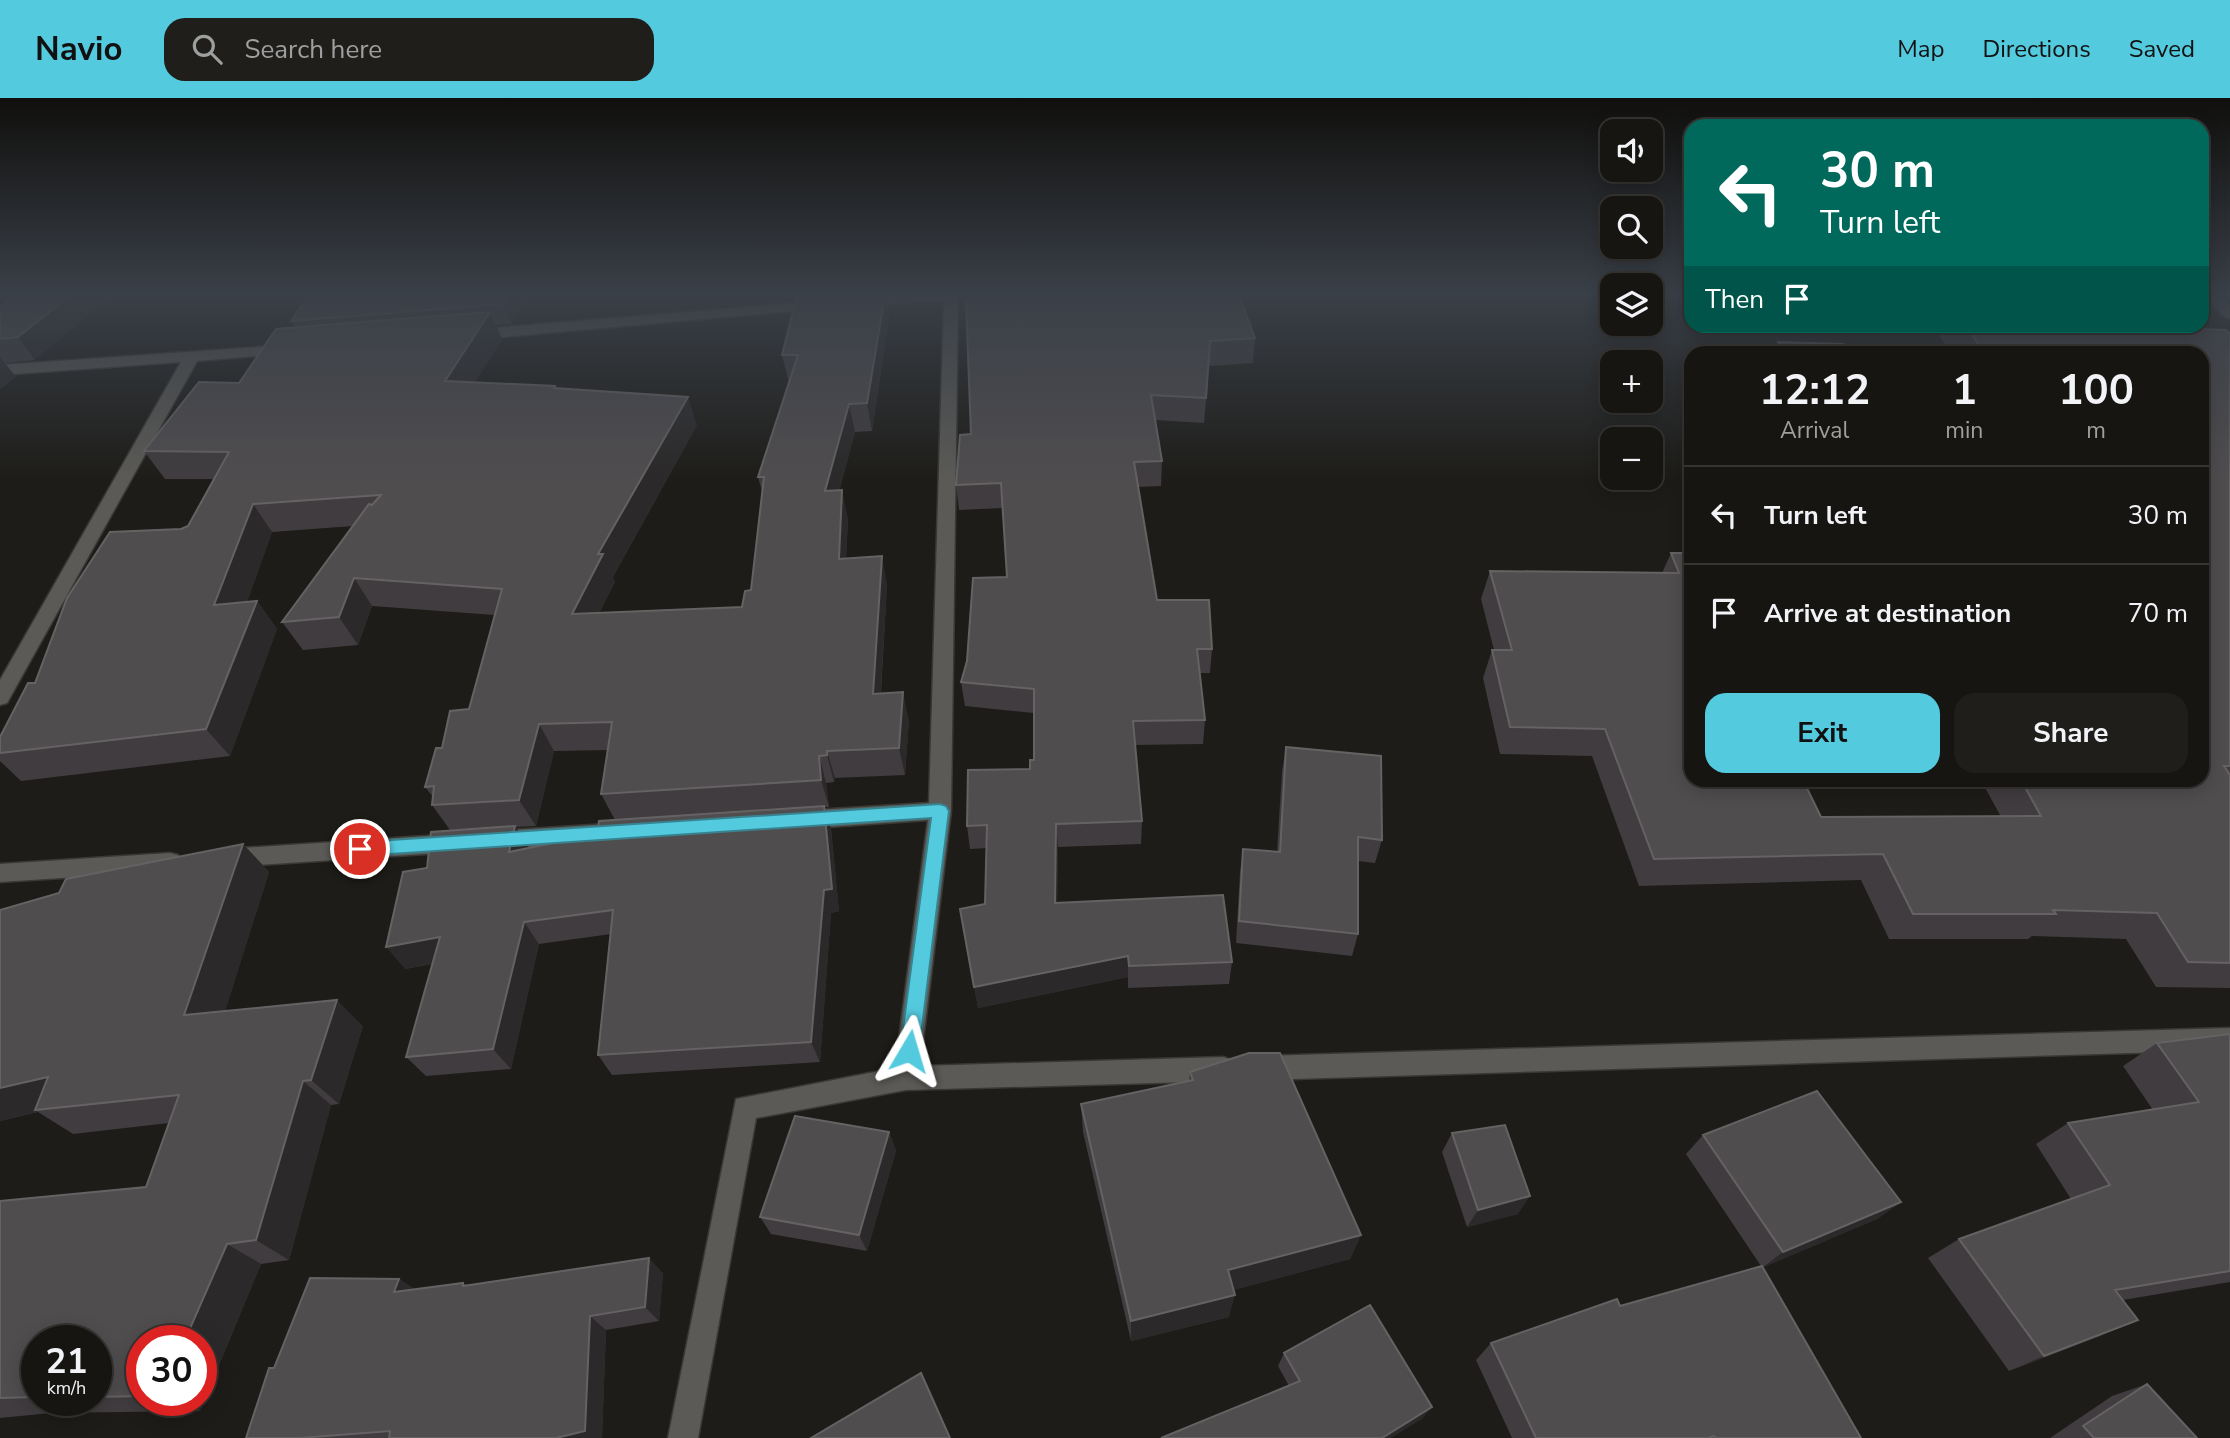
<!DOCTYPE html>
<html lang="en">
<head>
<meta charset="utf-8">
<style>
  :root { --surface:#161512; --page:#1f1e1b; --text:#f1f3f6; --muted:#9e9f9f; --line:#353432; --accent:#54cade }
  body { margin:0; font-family:"Nunito Sans",sans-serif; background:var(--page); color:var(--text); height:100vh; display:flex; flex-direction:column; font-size:26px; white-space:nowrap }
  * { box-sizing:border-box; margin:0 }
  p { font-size:23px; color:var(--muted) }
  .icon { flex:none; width:38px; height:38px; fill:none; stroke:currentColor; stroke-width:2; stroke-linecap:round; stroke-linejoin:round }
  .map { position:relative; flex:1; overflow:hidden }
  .drawer { position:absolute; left:1684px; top:248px; width:525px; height:441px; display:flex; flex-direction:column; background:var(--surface); border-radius:21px; box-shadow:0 4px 18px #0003,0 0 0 2px var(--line) }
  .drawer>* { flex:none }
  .hud { position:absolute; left:1684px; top:21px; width:525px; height:214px; border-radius:21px; box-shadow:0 4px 18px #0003,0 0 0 2px var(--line); background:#00695c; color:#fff; overflow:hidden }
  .controls { position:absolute; left:1600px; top:21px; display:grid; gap:14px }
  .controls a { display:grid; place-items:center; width:63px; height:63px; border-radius:14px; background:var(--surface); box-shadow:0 4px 18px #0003,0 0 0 2px var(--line); font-size:35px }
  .speed { position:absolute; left:21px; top:1227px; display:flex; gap:14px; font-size:35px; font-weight:700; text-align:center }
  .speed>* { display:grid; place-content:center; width:91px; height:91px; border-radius:50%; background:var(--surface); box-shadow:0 4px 18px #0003,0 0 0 2px var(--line); line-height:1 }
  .speed small { font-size:18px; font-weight:400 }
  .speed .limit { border:10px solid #d22; background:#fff; color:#111 }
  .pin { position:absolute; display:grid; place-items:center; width:60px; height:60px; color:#fff; margin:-30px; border:4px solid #fff; border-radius:50%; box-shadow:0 2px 7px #0007 }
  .me { position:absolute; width:77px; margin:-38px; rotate:7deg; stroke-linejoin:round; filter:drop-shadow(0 0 5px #0008) }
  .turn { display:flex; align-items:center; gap:24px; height:147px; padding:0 21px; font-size:32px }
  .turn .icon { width:91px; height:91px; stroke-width:2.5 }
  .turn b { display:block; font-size:49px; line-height:60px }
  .then { display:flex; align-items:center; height:66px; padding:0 21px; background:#0003; gap:14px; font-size:26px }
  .eta { display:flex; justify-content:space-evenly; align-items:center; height:119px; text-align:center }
  .eta b { font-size:42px; font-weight:700; line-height:49px }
  .action { display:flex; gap:14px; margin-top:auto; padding:14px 21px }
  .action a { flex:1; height:80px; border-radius:21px; background:var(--accent); color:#111; font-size:28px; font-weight:700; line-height:80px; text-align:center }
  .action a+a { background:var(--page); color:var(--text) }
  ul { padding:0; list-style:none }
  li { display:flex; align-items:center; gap:21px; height:98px; padding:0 21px; border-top:2px solid var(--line) }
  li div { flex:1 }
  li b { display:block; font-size:26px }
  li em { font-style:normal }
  header { display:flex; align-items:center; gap:42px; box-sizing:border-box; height:98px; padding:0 35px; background:var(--accent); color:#111 }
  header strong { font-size:33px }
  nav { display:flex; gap:38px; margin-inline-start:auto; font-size:24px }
  .search { width:490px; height:63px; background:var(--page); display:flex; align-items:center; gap:18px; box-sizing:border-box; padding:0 24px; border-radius:21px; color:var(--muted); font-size:26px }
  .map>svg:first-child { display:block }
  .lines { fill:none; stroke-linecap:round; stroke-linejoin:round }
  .minor-casing { stroke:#383835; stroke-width:3 }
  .minor { fill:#5b5a56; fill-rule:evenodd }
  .wall { fill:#403c3f; fill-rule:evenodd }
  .shaded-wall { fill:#2b2929 }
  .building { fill:#504d4f; stroke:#656263; stroke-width:2 }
  .route { fill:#54cade; stroke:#378390; stroke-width:2 }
</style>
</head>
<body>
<header>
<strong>Navio</strong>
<div class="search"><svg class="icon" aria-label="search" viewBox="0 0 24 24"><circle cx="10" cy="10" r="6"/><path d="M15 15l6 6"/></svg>Search here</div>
<nav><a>Map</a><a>Directions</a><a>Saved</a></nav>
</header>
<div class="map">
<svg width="2230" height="1340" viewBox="0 0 2230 1340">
  <rect width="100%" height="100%" fill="#1d1c18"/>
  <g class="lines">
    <!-- minor casing -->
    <g class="minor-casing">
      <path id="minor" d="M893,197H958L951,713L920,968L1224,959L1233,963L1237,971L1233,979L1224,983L906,992L756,1020L698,1340H668L736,1001L895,970L928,722L799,731L791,728L788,722L791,716L799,713L929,705L944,202L860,208L853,204L860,200Z
        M2202,197H2218L2230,208V220L2225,219Z
        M821,203L828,207L826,210L470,242L462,237L470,232Z
        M288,247L296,252L293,255L197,263L7,605L0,607V582L181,264L0,277V267Z
        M624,725L632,728L635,734L632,740L624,743L495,751L487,748L484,742L487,736L495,733Z
        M456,736L464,739L467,745L464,751L456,754L227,769L219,766L216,760L219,754L227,751Z
        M170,755L178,757L181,764L178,771L170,773L0,784V766Z
        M2230,930V952L1260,982L1251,978L1247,970L1251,962L1260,958Z"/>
    </g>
    <!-- minor -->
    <use href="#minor" class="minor"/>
  </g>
  <!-- wall -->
  <path class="wall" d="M529,197L511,226L496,227L502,241L475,284L556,290L697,327L613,479L615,484L599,515L742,509L751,492L762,393L758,379L789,285L782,257L797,197H886L889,220L872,333L855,334L839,393L848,421L846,460L887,486L881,595L909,622L905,677L835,680L834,684L826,685L829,709H824L831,731L839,813L831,815L820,964L612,977L598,957L611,836L539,846L511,971L426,978L406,959L432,866L405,871L427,770L450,732L432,707L433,699L425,689L442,650L469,611L494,517L372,508L358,547L303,552L282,524L353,428L272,434L247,504L257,503L277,531L230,658L21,683L0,663V639L35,585L181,431L188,428L213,381H165L144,353L239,285L295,230L291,223ZM608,652L601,696L615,722L597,736L529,750L516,729L536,728L554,653Z
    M966,204L1255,240L1253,265L1209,268L1204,325L1155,322L1162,363L1161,388L1138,389L1157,502L1212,551L1210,575H1200L1205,622L1203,646L1135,647L1142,723L1141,746L1058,749L1057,805L1232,864L1229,886L1128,890V879L978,910L960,811L985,806L987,750L970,751L967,728L1030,671L1034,662V615L965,608L961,584L1007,479L1003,410L959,412L956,387L971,336Z
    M0,209L35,262L5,265L16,279L0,291Z
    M1934,228H2121L2230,236V890L2156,889L2126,841L2032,838L2028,841H1889L1861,782L1639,788L1592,658L1500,656L1483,580L1492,552H1494L1481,501L1490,473L1662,475L1671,455L1821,719H2001L1981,682H2202V256H1950Z
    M1778,244L1848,256H1773Z
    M1286,649L1382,742L1375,765L1358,763V836L1352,858L1236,845L1240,774L1243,751L1277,754L1282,673Z
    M243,746L269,774L225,913L363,928L339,1006L331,1007L289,1162L261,1166L200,1313L51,1315L0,1320V1103L146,1089L169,1025L73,1036L38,1014L0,1023V812ZM37,1242H96V1302H37ZM142,1242L201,1302H142Z
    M2230,936V1184L2123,1202L2100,1238L2009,1273L1928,1160L1959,1141L2071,1101L2036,1046L2068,1025L2153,1012L2123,968L2157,945Z
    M1190,974L1361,1137L1350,1161L1233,1192L1229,1219L1131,1243L1083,1034L1081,1006L1189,983Z
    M889,1034L896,1053L867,1153L771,1136L760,1119Z
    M1452,1035L1518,1116L1467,1129L1442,1054Z
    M1703,1037L1901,1104L1877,1121L1763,1169L1861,1340H1512L1476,1262L1491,1245L1761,1168L1686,1056Z
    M663,1175L659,1223L606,1232L602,1340H246L274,1270L399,1181L414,1191L463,1185L468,1188Z
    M1284,1255L1422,1321L1289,1288L1278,1268Z
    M2147,1286L2197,1340H2050L2112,1298Z"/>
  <!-- shaded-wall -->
  <path class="shaded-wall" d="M71,197H114L35,262L18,239Z
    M508,197H529L511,226L503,206Z
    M885,197H886L889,220L872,333L867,305Z
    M490,214L502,241L459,311L445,283Z
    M0,259L16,279L0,291Z
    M688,299L697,327L613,479L615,484L585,544L572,516L598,456Z
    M849,306L855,334L832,422L825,393Z
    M842,392L848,421L845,489L839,461Z
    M253,406L272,434L236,535L214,507Z
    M882,458L887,486L879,623L873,596Z
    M354,480L372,508L358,547L339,519Z
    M257,503L277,531L230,658L206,631Z
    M903,594L909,622L905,677L899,650Z
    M539,626L554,653L536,728L519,702Z
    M827,653L835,680L834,684L827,657Z
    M819,658L826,685L829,709L821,682Z
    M824,708L831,731L839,813L831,815L820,964L811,944Z
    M1056,726L1058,749L1057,827L1055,805Z
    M515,728L530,751L509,754Z
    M243,746L269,774L216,942L184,917Z
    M524,824L539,846L511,971L493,951Z
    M440,839L458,861L405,871L386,849Z
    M1128,858V879L978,910L974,889Z
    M337,902L363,928L339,1006L311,982Z
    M48,979L35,1012L38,1014L0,1023V990Z
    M303,983L331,1007L289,1162L256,1142Z
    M889,1034L896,1053L867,1153L859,1137Z
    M1530,1098L1518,1116L1467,1129L1478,1112Z
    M1901,1104L1877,1121L1762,1170L1783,1154Z
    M1361,1137L1350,1161L1222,1195L1228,1172Z
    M227,1146L261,1166L200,1313L172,1302H201V1242H185Z
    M649,1160L663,1175L659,1223L645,1209Z
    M399,1181L420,1195L394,1194Z
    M1235,1197L1229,1219L1131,1243V1223Z
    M590,1218L606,1232L602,1340H556Z
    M2138,1222L2100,1238L2009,1273L2044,1258Z
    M1432,1309L1422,1321L1391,1340H1382Z"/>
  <!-- building -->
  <path class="building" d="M14,197H71L18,239L0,241V209Z
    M309,197H508L503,206L291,223Z
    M797,197H885L867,305L849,306L825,393L842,392L839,461L882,458L873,596L903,594L899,650L827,653V657L819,658L821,682L601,696L612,624L539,626L519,702L432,707L434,688L425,689L436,650H442L450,613L469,611L502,491L354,480L339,519L282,524L369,406L372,407L381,397L253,406L214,507L257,503L206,631L0,655V639L28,585H35L67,500L110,434L181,431L188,428L229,354L144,353L199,284L239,285L276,231L490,214L445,283L555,288L554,290L688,299L598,456H603L572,516L742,509L745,493L751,492L764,379H758L798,257H782Z
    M969,197H1239L1255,240L1210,243L1206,300L1151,297L1162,363L1134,364L1157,502H1209L1212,551H1197L1205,622L1133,623L1142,723L1056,726L1055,805L1223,797L1232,864L1129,868L1128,858L974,889L960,811L985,806L987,727L967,728L968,672L1030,671V662H1034V591L961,584L967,563L973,480L1007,479L1001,385L956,387L960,337L971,336L966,204H969Z
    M1967,228H2121L2226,232L2230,236V668H2224L2230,677V865L2188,864L2157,815L2053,812L2056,816H1913L1883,756L1654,761L1605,631L1510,629L1492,552H1512L1490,473L1679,475L1671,455H1690V682H1803L1821,719L2041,718L2021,682H2202V256H1984Z
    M1778,244L1843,246L1848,256H1784Z
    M1286,649L1381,658L1382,742L1358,739V836L1239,823L1243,751L1280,754Z
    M824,708L832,791L824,792L811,944L598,957L613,812L524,824L493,951L406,959L440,839L386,849L403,774L427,770L431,734L515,728L509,754L597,736L599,723Z
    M243,746L184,917L337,902L311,982L303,983L256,1142L227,1146L185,1242H142V1298L96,1299V1242H37V1299L0,1300V1103L146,1089L179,997L35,1012L48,979L0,990V812L59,795L66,781Z
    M2230,936V1173L2115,1192L2138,1222L2044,1258L1959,1141L2110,1087L2068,1025L2199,1004L2157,945Z
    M1249,955H1280L1361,1137L1228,1172L1235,1197L1131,1223L1081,1006L1193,982L1190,974Z
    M1817,993L1901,1104L1783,1154L1703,1037Z
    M795,1018L889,1034L859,1137L760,1119Z
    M1505,1027L1530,1098L1478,1112L1452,1035Z
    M649,1160L645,1209L590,1218L585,1333L556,1340H389L390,1333L300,1340H246L269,1270H274L310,1180L399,1181L394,1194L463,1185V1188Z
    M1762,1168L1861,1340H1715L1714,1338L1709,1340H1536L1491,1245L1617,1201L1620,1208Z
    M1370,1207L1432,1309L1382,1340H1161L1300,1283L1284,1255Z
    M921,1275L950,1340H811Z
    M2147,1286L2197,1340H2094L2083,1328Z"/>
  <!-- sky -->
  <linearGradient id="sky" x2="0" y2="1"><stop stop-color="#100f0d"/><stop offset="0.51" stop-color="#3a4048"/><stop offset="1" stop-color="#3a4048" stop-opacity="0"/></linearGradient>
  <rect width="2230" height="385" fill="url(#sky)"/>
  <!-- route -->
  <path class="route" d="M940,706L946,708L949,713L919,953L916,960L909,962L903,960L900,953L931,720L360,758L354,756L351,751L354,746L360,744Z"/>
</svg>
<div class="controls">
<a><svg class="icon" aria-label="sound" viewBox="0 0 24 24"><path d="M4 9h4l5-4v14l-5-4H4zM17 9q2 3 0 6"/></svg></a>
<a><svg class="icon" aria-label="search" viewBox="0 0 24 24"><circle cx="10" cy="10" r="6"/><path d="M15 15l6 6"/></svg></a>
<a><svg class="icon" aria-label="layers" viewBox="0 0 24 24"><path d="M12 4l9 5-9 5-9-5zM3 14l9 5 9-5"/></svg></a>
<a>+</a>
<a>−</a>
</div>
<div class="speed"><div>21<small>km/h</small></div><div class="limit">30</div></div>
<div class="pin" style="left:360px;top:751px;background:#d93025"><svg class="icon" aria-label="arrive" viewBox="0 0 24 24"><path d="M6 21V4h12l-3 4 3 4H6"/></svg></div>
<svg class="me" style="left:909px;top:953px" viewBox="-20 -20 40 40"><path d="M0-17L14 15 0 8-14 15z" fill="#54cade" stroke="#fff" stroke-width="4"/></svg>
<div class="hud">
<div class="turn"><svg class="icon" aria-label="left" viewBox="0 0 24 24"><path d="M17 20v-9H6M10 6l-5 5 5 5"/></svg><div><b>30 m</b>Turn left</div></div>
<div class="then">Then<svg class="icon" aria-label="arrive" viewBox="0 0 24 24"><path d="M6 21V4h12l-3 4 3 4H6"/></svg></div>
</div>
<section class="drawer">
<div class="eta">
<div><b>12:12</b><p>Arrival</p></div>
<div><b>1</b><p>min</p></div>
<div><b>100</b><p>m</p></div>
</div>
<ul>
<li><svg class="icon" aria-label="left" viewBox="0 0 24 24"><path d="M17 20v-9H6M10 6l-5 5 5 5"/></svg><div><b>Turn left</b></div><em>30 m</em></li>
<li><svg class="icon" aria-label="arrive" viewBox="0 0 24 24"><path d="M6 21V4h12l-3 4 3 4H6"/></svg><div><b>Arrive at destination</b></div><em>70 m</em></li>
</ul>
<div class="action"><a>Exit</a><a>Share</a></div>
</section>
</div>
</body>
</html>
